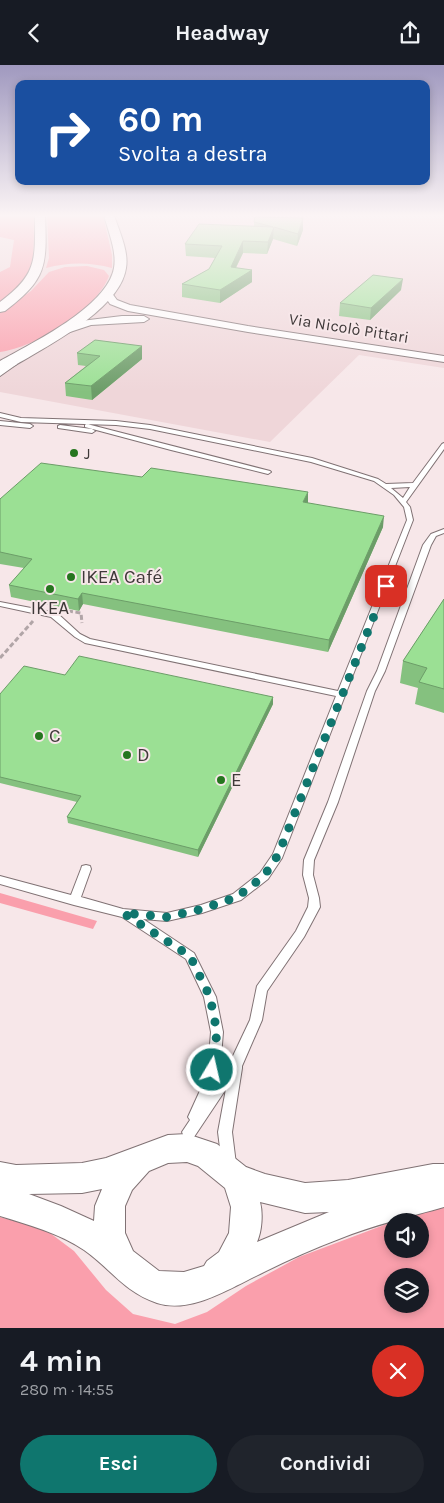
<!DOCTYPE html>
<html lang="it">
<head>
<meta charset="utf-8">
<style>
  :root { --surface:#171b24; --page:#20242c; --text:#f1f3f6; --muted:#9ea1a6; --accent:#0f766e }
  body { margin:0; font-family:Karla,sans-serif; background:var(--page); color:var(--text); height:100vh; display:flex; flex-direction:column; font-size:19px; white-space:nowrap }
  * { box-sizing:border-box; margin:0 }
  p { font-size:16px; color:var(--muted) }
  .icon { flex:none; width:28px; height:28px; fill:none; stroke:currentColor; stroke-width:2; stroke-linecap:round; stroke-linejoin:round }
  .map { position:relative; height:1263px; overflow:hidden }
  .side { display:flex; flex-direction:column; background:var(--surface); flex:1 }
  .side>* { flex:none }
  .banner { position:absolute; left:15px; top:15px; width:415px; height:105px; border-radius:10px; box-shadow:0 2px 8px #0003; background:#1a4fa0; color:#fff; overflow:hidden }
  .buttons { position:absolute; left:384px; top:1148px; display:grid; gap:10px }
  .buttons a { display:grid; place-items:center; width:45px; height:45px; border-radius:50%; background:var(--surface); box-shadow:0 2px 8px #0003; font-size:25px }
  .pin { position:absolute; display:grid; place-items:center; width:42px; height:42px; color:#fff; margin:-21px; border-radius:10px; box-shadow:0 2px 8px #0006 }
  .me { position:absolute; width:55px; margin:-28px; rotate:9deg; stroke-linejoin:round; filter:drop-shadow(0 0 4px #0008) }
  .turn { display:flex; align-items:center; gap:18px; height:105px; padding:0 20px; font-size:22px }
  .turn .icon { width:65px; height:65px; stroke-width:2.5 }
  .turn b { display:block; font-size:35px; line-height:42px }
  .round { display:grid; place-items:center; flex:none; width:52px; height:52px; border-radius:26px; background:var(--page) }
  .head { display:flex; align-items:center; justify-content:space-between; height:85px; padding:0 20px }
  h1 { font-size:30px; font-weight:700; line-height:38px }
  .primary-button { display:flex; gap:10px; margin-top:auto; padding:10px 20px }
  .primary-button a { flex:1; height:58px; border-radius:30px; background:var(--accent); color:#fff; font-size:20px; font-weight:700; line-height:58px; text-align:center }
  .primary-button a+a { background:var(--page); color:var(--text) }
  header { display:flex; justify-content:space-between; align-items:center; height:65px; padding:0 20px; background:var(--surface); font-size:22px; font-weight:700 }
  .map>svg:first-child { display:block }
  .built { fill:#efd6d9 }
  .green { fill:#fa9fac; fill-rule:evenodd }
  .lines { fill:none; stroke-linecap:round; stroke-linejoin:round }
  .lane-casing { stroke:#807274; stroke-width:2 }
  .street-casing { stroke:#807274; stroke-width:2 }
  .secondary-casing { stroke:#807274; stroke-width:2 }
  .path { stroke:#b1a5a7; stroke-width:3; stroke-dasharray:5 2.5; stroke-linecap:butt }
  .lane { fill:#fff; fill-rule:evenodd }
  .street { fill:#fff; fill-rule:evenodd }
  .secondary { fill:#fff; fill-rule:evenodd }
  .wall { fill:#85c17f }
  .shaded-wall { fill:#6c9d68 }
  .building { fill:#9be094; stroke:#6c9d68 }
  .route { stroke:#0f766e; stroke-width:9; stroke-dasharray:0 16.2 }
  .poi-dot { fill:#26761f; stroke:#f7e7e9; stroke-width:2 }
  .labels { text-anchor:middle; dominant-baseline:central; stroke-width:4; stroke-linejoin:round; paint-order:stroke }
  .far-street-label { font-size:16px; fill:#3f3939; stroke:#f7e7e9 }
  .far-poi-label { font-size:16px; fill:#3f3939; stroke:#f7e7e9; text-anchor:start }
  .poi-label { font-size:19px; fill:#3f3939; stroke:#f7e7e9; text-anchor:start }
</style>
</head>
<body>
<header><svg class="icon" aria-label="back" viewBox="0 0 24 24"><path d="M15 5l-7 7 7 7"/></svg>Headway<svg class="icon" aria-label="share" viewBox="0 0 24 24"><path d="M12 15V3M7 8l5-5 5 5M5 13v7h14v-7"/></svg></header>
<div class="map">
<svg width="444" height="1263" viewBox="0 0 444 1263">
  <rect width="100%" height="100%" fill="#f7e7e9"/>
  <!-- built -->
  <path class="built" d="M0,150H444V303L359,290L270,377L0,327Z"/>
  <!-- green -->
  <path class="green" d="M0,150H34C33,194 39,209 0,237V207L10,202L14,175L0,172Z
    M47,150H103L112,190V203C90,197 68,197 46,203L49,193Z
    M87,201L104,205L109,211C96,246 36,282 0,287V248L31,226L49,207L65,202Z
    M0,828L97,856L93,864L0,838Z
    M444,1141V1263H0V1152L46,1165L74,1186L106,1225L133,1249L175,1259L207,1247L246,1221L299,1192L392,1157V1184H420V1156H394ZM392,1211H420V1239H392Z"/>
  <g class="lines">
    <!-- lane casing -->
    <g class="lane-casing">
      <path id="lane" d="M12,298L17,299L0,311V307Z
        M0,348L21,353L116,356L150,360L312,393L378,414L386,419L413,418L442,379L444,378V384L406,437L410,442L413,455L282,793L268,814L241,835L202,848L167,856L143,854L194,888L216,932L223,967L221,992L216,1017L232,993L250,955L257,921L296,866L308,842L309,833L303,810L304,795L328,737L367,626L377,606L423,480L431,469L444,464V468L436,471L431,480L385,606L375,626L338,737L314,795L313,810L319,833L320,842L304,872L267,926L262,955L242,1001V1003L232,1067L236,1099L234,1104L229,1106L224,1104L222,1099L218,1067L226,1024L194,1072L189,1073L184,1072L182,1067L190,1055L188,1052L203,1019L209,992L211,967L204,932L186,894L122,852L74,840L0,819V811L71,830L81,804L82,801L86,800L90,801L91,804L81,832L123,844L167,848L201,840L233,829L260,808L273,789L336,631L85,578L75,572L51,552L0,541V537L57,548L80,569L90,574L338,626L407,455L404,442L394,430L374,416L311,397L150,364L116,360L21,357L0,352ZM410,422L403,433L391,423Z
        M0,356L30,359L33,361L30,363L0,360Z
        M87,359L270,406L271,407L268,409L171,385L85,362V360Z
        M60,360L92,364L95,366L92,368L58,363V361Z"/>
    </g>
    <!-- street casing -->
    <g class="street-casing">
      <path id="street" d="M108,226L111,227L117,235L130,240L248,261L444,291V297L248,267L128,246L110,239L103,229Z
        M122,251H144L149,254L144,257L91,260L61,270L56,267L81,256Z
        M187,1069L217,1079L246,1102L265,1109L305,1118L348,1115L433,1099H444V1142C409,1152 373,1160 339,1174C312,1184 286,1196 260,1209C230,1223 191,1249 157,1238C124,1227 110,1203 84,1185C59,1168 29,1160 0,1151V1097L16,1100L82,1098L106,1093L168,1070ZM187,1097L198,1101L225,1123L231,1142L229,1168L219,1187L207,1196L204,1201L184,1207L159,1206L133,1186L125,1168V1141L132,1125L149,1106L168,1098ZM102,1124L95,1141L94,1156L61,1141L29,1129L82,1128ZM260,1137L305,1148L329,1147L257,1177C262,1166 263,1148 260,1137Z"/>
    </g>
    <!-- secondary casing -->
    <g class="secondary-casing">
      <path id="secondary" d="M35,150H45C47,201 47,214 5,246L0,247V237C38,209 35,194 35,150Z
        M104,150H114C119,166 129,186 126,203C120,246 40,285 5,306L0,308V296C32,278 107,242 114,203C117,186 108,166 104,150Z"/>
    </g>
    <!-- path -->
    <path class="path" d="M68,546L81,548L82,558
      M0,593L33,556"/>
    <!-- lane -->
    <use href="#lane" class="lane"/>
    <!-- street -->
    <use href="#street" class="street"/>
    <!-- secondary -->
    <use href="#secondary" class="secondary"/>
  </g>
  <!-- wall -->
  <path class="wall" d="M254,157L303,165L297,181L273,174L267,189L243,188L236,203L252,205V217L220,238L182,232V219L209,204L215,193L186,191L185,179L254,161Z
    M401,225L370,255L339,251L340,238Z
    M142,281V294L92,335L66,331L65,318L86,301L78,300L77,288Z
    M0,434L308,438L383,462L328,587L83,539L79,546L11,532L9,520L24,503L0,499Z
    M444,534V648L415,639L418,623L400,618L403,596Z
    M65,610L273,632V639L198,792L68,758L67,752L77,737L0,718V629Z"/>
  <!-- shaded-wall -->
  <path class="shaded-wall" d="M303,153V165L297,181L298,169Z
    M274,162L273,174L267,189L268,177Z
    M243,176V188L230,214L231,202Z
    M252,205V217L220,238V225Z
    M403,214L401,225L370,255L371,243Z
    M142,281V294L92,335L91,321Z
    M308,427V438L303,437Z
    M384,451L383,462L328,587L329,575Z
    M82,528L83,539L79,546L78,534Z
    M273,632V639L198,792V785Z"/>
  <!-- building -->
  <path class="building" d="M255,152L303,153L298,169L274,162L268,177L243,176L231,202L252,205L220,225L182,219L209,204L222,181L185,179L199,159L273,162L254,157Z
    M373,210L403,214L371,243L340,238Z
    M95,275L142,281L91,321L65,318L100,291L77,288Z
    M41,398L142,412L151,403L308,427L303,437L384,451L329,575L82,528L78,534L9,520L32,494L0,487V434Z
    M444,534V624L419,617L427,603L403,596Z
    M79,591L273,632L198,785L67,752L81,731L0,712V629L24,601L65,610Z"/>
  <!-- sky -->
  <linearGradient id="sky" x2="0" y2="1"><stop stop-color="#a099bf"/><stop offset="0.46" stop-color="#fbf4f5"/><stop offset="1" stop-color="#fbf4f5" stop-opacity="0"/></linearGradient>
  <rect width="444" height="327" fill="url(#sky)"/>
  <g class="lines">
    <!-- route -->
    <path class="route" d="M212,1005L217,967L210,932L190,891L123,848L167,852L202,844L237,832L264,811L278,790L386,521"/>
  </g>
  <!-- markers -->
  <g class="poi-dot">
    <circle cx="74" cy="388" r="5"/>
    <circle cx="71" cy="512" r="5"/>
    <circle cx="50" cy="524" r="5"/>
    <circle cx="39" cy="671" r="5"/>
    <circle cx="127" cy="690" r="5"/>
    <circle cx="221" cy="715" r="5"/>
  </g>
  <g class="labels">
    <!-- far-street labels -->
    <g class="far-street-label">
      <text transform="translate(349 263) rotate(9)">Via Nicolò Pittari</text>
    </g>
    <!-- far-poi labels -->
    <g class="far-poi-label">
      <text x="84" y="388">J</text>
    </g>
    <!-- poi labels -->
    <g class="poi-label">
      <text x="81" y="512">IKEA Café</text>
      <text x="50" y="543" text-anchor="middle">IKEA</text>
      <text x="49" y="671">C</text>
      <text x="137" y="690">D</text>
      <text x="231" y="715">E</text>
    </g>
  </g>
</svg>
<div class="buttons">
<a><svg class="icon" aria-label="sound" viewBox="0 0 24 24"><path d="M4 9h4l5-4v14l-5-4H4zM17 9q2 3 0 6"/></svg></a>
<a><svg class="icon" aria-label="layers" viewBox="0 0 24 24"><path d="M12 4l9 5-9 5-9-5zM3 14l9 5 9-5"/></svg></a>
</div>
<div class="pin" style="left:386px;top:521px;background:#d93025"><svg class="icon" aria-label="arrive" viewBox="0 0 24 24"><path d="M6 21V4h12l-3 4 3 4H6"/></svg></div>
<svg class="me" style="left:212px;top:1005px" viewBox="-20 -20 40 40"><circle r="17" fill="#0f766e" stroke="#fff" stroke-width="3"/><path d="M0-11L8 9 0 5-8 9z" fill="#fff"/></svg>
<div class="banner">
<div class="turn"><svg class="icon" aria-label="right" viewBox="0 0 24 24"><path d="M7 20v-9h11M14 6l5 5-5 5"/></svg><div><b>60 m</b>Svolta a destra</div></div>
</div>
</div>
<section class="side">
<div class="head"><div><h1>4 min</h1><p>280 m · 14:55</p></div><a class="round" style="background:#d93025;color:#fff"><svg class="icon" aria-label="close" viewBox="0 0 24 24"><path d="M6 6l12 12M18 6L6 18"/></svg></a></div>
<div class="primary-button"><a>Esci</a><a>Condividi</a></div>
</section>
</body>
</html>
